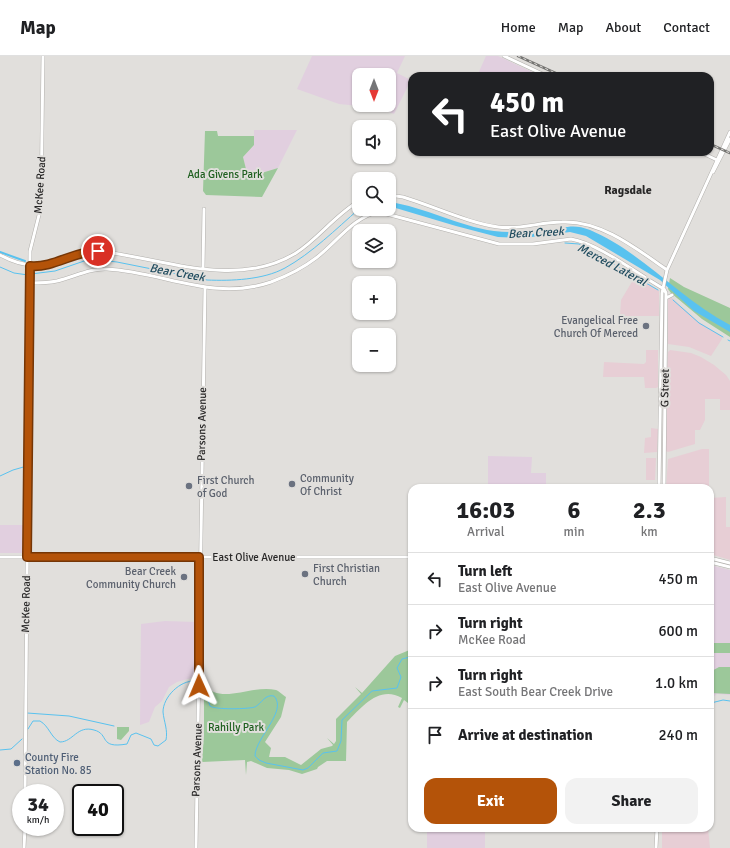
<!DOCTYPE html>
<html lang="en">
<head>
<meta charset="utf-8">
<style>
  :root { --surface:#fff; --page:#f2f2f2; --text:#202124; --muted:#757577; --line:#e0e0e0; --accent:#b45309 }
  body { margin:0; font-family:Signika,sans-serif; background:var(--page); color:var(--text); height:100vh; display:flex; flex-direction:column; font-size:15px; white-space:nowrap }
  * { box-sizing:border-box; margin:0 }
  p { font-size:13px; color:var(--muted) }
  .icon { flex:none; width:22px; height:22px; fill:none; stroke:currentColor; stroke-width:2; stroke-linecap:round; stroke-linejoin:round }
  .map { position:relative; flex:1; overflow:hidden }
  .details { position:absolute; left:408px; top:428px; width:306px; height:348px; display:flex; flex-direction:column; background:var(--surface); border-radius:12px; box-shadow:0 1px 3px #0004 }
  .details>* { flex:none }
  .hud { position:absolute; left:408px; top:16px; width:306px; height:84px; border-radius:12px; box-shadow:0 1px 3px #0004; background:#202124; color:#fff; overflow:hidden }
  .needle { width:26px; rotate:180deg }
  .controls { position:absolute; left:352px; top:12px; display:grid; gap:8px }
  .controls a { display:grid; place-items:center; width:44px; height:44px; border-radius:8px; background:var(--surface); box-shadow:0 1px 3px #0004; font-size:20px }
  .speed { position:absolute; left:12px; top:728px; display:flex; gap:8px; font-size:20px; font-weight:700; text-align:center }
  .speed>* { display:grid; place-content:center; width:52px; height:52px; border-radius:50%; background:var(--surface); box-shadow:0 1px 3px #0004; line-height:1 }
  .speed small { font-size:10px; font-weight:400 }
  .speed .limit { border:2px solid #111; border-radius:6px; background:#fff; color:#111 }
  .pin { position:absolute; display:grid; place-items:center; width:34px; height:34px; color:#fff; margin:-17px; border:2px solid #fff; border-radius:50%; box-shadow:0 1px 4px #0007 }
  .me { position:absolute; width:44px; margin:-22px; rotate:359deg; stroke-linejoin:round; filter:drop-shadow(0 0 3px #0008) }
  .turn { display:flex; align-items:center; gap:14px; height:84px; padding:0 16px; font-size:18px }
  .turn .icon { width:52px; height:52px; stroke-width:2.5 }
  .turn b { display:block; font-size:28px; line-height:34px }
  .eta { display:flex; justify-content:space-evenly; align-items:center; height:68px; text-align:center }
  .eta b { font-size:24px; font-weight:700; line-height:28px }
  .primary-button { display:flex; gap:8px; margin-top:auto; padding:8px 16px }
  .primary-button a { flex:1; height:46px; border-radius:12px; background:var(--accent); color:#fff; font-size:16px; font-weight:700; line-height:46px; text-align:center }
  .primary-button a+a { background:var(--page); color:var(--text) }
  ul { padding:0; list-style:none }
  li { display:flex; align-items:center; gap:12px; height:52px; padding:0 16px; border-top:1px solid var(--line) }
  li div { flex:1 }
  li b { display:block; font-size:15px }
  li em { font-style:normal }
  header { display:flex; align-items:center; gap:24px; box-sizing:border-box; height:56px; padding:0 20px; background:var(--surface); border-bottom:1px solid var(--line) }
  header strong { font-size:19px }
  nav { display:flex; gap:22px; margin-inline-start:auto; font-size:14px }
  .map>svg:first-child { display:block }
  .commercial { fill:#e7ced5 }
  .education { fill:#e1cfdf; fill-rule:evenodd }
  .green { fill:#9cc89a }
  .water { fill:#59c2ef }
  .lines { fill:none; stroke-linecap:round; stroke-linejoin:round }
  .stream { stroke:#59c2ef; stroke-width:1 }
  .canal { stroke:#59c2ef; stroke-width:2 }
  .secondary-casing { stroke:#b2b0ad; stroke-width:4 }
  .secondary { stroke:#fff; stroke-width:3 }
  .rail-casing { stroke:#757472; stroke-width:2.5 }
  .rail { stroke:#e1dfdc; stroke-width:1; stroke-dasharray:3; stroke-linecap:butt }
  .route-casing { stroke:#753606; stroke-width:10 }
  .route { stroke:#b45309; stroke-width:7 }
  .worship-dot { fill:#6b7280; stroke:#e1dfdc; stroke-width:1.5 }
  .service-dot { fill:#5c6f8a; stroke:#e1dfdc; stroke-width:1.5 }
  .labels { text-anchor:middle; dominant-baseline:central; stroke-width:4; stroke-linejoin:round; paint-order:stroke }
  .park-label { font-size:11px; fill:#1f6020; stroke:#e1dfdc }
  .street-label { font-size:11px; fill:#282727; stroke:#e1dfdc }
  .worship-label { font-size:11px; fill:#5b616d; stroke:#e1dfdc; text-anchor:start }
  .service-label { font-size:11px; fill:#4e5e75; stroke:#e1dfdc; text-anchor:start }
  .neighbourhood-label { font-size:12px; font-weight:bold; fill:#282727; stroke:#e1dfdc }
  .water-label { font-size:12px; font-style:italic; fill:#204c5f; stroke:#e1dfdc }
</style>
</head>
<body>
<header>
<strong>Map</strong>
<nav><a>Home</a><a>Map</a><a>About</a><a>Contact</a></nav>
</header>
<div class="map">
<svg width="730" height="792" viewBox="0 0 730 792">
  <rect width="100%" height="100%" fill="#e1dfdc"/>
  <!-- commercial -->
  <path class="commercial" d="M636,219L659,235V260H620L621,244Z
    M671,241L699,266L722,280V283L711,300L689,291L668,288V242Z
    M646,294H658V331L656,332H645L644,321H603L604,306L644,308L646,306Z
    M670,294L691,297L701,301L714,309L726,319L730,325V354H720V343H705V364L700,374H695V388L668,396L666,395L667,319L668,296Z
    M651,372L658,373L657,396L644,397L645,382L651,381Z
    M702,393H709V432H666L668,403Z
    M646,402H656L655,424H646Z
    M726,441V471H730V504L710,498V442Z
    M662,772H708L710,792H662Z"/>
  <!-- education -->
  <path class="education" d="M312,0H405L397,17L411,24L394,58L379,52L339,48L297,33ZM359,19H389V49H359Z
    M486,0H498L541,20H477Z
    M254,74H297L278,112L248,121L243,101L254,89Z
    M488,400L532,401L531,417H546V432H488Z
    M0,469H26L23,497H0Z
    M710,509L730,514V639L717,638L710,643Z
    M165,565L196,566L195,621L177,626L169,631L162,645L155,651L149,666L140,669L141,568Z
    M427,772H485V792H427Z"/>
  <!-- green -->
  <path class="green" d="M205,75H217L218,80H254V89L243,101L248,121L278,112L262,141L206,139L203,135Z
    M670,222L684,231L730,252V281L702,263L671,237L668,233Z
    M710,575H714V587H730V597H712Z
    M412,593V650L404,644L400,652L398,651L402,642C379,629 362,651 347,666L346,705H327L318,711L317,713L302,718L289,714L267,712L251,705L247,706L246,719L245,704L202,706L204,679V628C220,650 252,628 276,634C279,635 283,639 286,641L281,661L265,686L271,692L269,701H285L301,709L321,693L332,690L333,689L327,682L334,688L336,685V663L361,638L355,631L362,637L395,600Z
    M719,611H730V638L710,637V616Z
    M117,671H129V675L121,684L117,683Z"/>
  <!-- water -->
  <path class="water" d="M389,146C425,151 458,170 494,175C512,177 531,176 548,174C565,172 573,167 590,174C642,196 680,243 730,269V276L694,255L660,224L586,180L570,176L524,182L498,181L456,170L389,150Z"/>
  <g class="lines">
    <!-- stream -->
    <path class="stream" d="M565,187L579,188L658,234
      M0,211L14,217L28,219
      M31,218L55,215L90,203L117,206L207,224C231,225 263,224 285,212C312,197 336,173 359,153
      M673,244L699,267L723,281
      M728,284L730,285
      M0,420L13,414L27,410
      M205,635L210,650C215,654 249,653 255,651C262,647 265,638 274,640C288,655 255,682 255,700L259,704L266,707L303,714L308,712L323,697L337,695L341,685L342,664L372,635L397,632L401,621L397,612L402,603L410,601L412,608
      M412,642V645
      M711,647L723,644L730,645
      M27,657L69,660L114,670
      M28,673L33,665H40C49,670 51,682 60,686C73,686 77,669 94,674C110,678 98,693 127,688L131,679L136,677L151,683L154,689L158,690L166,684C168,674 164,666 163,656C163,641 180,624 195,625
      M0,694L11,693L22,683"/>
    <!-- canal -->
    <path class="canal" d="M0,196L25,205"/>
    <!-- secondary casing -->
    <g class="secondary-casing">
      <path id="secondary" d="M504,0L547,20
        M681,96L688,98L700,96L717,104
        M713,116L730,83
        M389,139L403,141C433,150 468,167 498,171C520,174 540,166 562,166C601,164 637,193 667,214
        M0,199C47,224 56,195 98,195C162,202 236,234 296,197C318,183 335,159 359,145
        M203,212L204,153
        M30,227C39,227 48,227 57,225C74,221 90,212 107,213C164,216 213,246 271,226C287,220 303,212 316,202C336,187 354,160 379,156L499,188H533L571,183C600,188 637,218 664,233
        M666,242L672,239
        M659,432L662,237L667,214L730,76
        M664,432L666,237L664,233
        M0,501H412
        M710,502L730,507
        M710,506L730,511
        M25,737L30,195L41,151L43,0
        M24,792L25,771
        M196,792L205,232
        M656,792L657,772"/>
    </g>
    <!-- secondary -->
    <use href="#secondary" class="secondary"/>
    <!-- rail casing -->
    <g class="rail-casing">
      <path id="rail" d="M518,0L562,20
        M710,88L730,97"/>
    </g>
    <!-- rail -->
    <use href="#rail" class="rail"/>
  </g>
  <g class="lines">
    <!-- route casing -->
    <g class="route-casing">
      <path id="route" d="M98,195C74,195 54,212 30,210L27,501H199V630"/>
    </g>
    <!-- route -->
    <use href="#route" class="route"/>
  </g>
  <!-- markers -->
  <g class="worship-dot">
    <circle cx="646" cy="270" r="4"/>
    <circle cx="292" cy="428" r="4"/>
    <circle cx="189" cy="430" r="4"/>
    <circle cx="305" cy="518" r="4"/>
    <circle cx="184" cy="521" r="4"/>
  </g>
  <circle class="service-dot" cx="17" cy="707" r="4"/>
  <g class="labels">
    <!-- park labels -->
    <g class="park-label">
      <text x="225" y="118">Ada Givens Park</text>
      <text x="236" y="671">Rahilly Park</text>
    </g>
    <!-- street labels -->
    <g class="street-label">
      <text transform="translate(40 129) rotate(-86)">McKee Road</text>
      <text transform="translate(665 332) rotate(-89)">G Street</text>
      <text transform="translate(202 368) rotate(-89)">Parsons Avenue</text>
      <text x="254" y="501">East Olive Avenue</text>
      <text transform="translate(26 548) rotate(-89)">McKee Road</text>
      <text transform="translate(197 704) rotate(-88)">Parsons Avenue</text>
    </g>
    <!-- worship labels -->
    <g class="worship-label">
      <text x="638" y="264" text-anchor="end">Evangelical Free<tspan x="638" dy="13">Church Of Merced</tspan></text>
      <text x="300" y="422">Community<tspan x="300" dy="13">Of Christ</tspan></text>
      <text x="197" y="424">First Church<tspan x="197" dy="13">of God</tspan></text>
      <text x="313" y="512">First Christian<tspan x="313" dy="13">Church</tspan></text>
      <text x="176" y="515" text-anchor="end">Bear Creek<tspan x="176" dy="13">Community Church</tspan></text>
    </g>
    <!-- service labels -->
    <g class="service-label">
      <text x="25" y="701">County Fire<tspan x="25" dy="13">Station No. 85</tspan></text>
    </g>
    <!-- neighbourhood labels -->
    <g class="neighbourhood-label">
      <text x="628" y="134">Ragsdale</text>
    </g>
    <!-- water labels -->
    <g class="water-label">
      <text transform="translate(536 177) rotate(-3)">Bear Creek</text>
      <text transform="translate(612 209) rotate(28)">Merced Lateral</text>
      <text transform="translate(177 217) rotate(10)">Bear Creek</text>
    </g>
  </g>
</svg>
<div class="controls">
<a><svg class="needle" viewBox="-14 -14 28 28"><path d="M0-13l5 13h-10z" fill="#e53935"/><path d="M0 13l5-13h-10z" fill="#757577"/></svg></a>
<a><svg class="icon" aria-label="sound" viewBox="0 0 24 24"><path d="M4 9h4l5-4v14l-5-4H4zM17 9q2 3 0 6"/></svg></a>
<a><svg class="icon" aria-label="search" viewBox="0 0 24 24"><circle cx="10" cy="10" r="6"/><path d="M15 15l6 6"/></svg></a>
<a><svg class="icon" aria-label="layers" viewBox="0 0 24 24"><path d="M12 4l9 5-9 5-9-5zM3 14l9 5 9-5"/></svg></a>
<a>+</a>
<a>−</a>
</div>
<div class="speed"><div>34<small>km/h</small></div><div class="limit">40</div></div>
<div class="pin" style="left:98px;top:195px;background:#d93025"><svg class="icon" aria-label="arrive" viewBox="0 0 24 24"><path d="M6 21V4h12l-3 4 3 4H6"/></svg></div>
<svg class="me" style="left:199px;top:630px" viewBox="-20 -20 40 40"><path d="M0-17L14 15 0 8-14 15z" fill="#b45309" stroke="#fff" stroke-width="4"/></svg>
<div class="hud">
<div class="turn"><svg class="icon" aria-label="left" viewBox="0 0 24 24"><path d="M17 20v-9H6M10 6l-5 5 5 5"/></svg><div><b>450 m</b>East Olive Avenue</div></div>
</div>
<section class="details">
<div class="eta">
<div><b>16:03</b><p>Arrival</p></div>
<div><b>6</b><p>min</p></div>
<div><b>2.3</b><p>km</p></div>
</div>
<ul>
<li><svg class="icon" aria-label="left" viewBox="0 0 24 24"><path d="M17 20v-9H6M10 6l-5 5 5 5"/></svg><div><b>Turn left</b><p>East Olive Avenue</p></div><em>450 m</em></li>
<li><svg class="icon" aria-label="right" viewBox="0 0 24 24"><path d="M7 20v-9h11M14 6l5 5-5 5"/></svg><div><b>Turn right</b><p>McKee Road</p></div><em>600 m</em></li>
<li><svg class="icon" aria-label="right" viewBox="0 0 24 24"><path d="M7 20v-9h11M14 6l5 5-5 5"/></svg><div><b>Turn right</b><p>East South Bear Creek Drive</p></div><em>1.0 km</em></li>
<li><svg class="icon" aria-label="arrive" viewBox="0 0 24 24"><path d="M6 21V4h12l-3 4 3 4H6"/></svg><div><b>Arrive at destination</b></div><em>240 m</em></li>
</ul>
<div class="primary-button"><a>Exit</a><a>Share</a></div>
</section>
</div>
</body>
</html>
